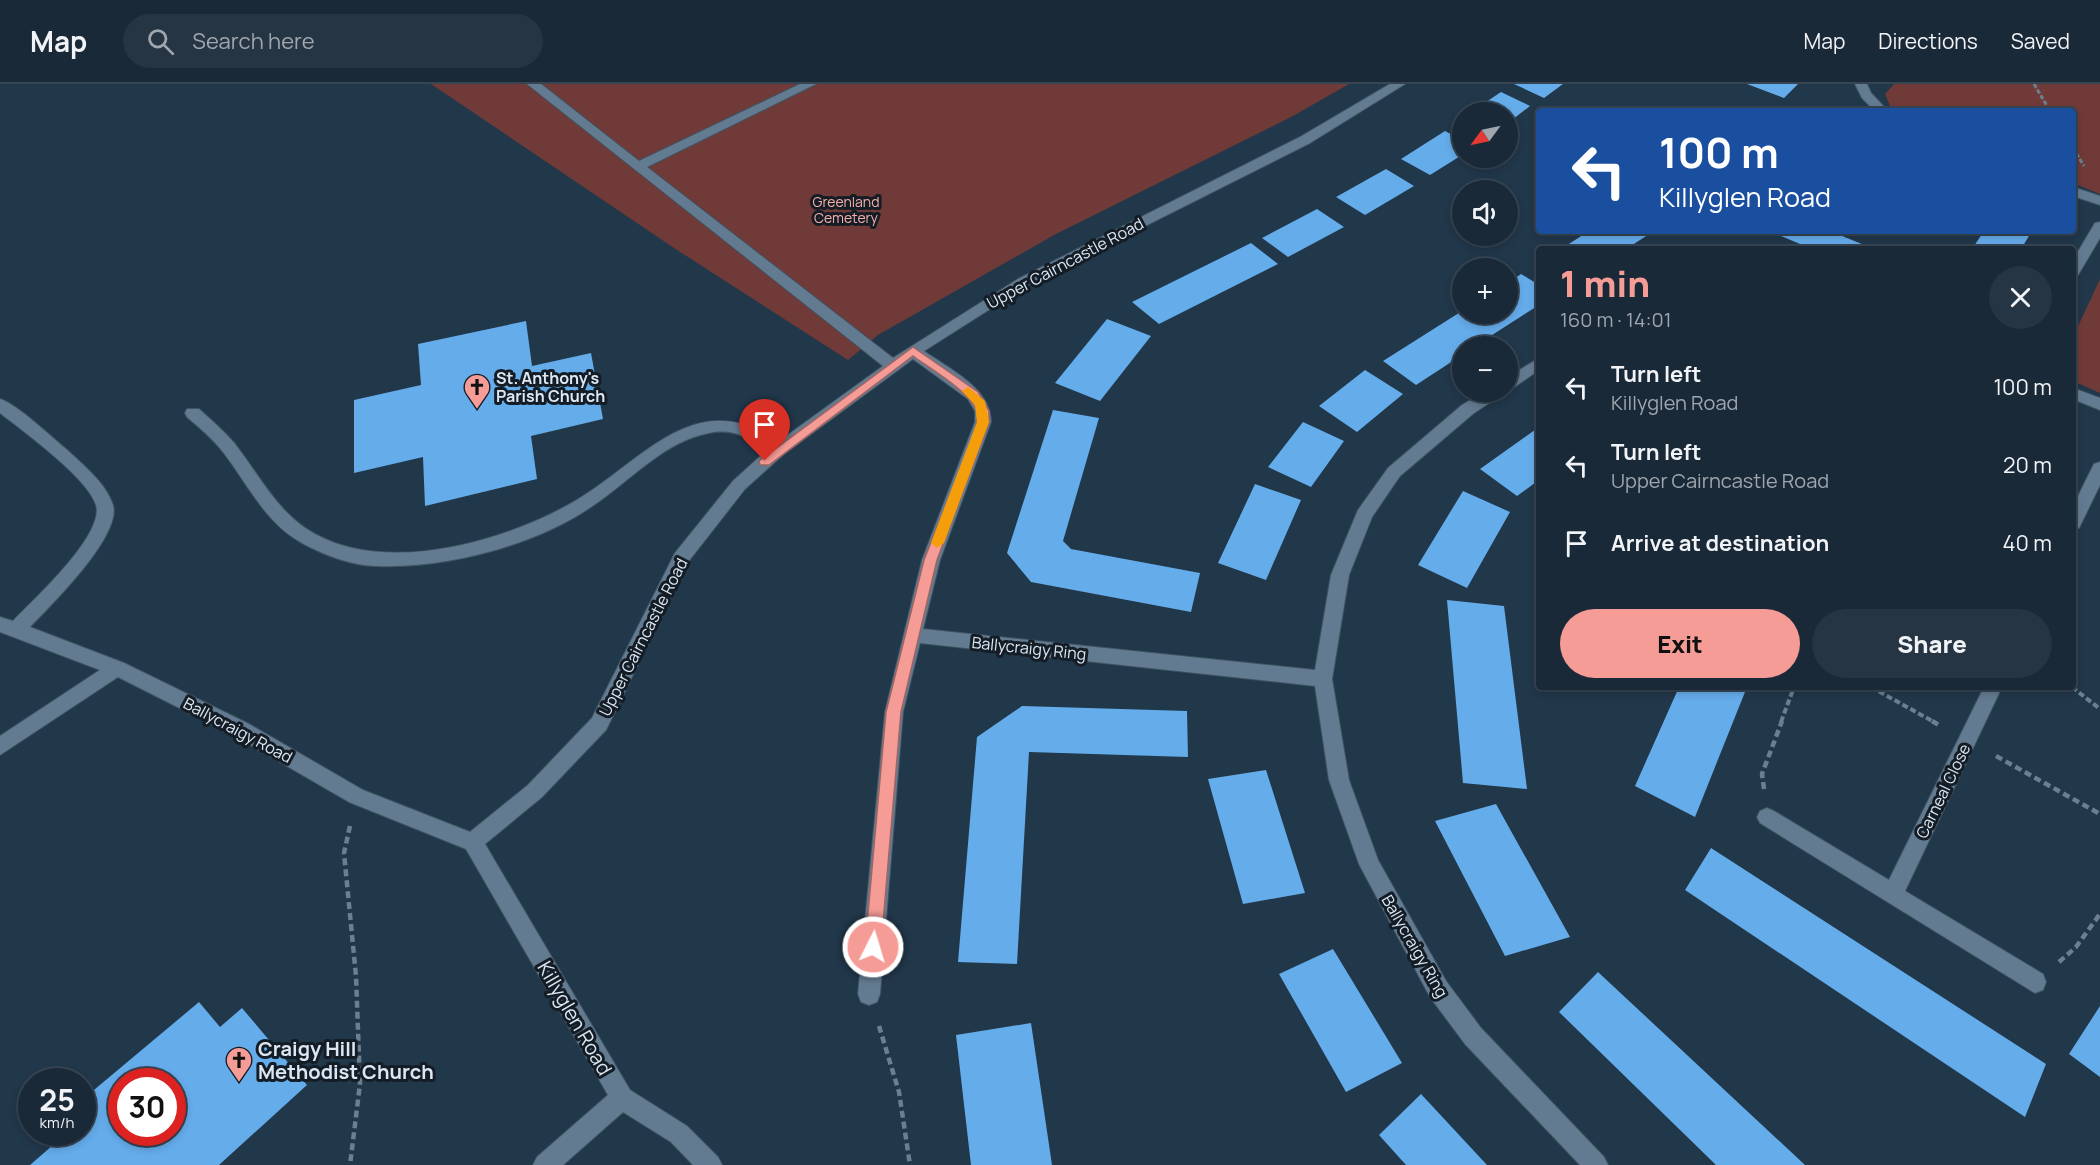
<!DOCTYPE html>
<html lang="en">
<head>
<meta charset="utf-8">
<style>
  :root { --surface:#192938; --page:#263543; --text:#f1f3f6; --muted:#9fa6ae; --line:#374553; --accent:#f59c96 }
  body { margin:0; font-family:Manrope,sans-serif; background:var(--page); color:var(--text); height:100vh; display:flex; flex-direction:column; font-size:22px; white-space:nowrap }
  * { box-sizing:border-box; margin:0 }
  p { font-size:20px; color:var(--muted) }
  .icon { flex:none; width:33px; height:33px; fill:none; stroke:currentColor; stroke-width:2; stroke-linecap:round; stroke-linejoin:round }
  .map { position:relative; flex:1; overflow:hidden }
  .drawer { position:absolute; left:1536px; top:162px; width:540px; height:444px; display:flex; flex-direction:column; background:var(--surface); border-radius:6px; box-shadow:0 3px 9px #0003,0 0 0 2px var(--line) }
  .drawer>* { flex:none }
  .guide { position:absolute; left:1536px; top:24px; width:540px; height:126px; border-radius:6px; box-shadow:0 3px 9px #0003,0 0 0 2px var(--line); background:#1a4fa0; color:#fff; overflow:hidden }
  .needle { width:39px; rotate:237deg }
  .fabs { position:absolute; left:1452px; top:18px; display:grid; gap:12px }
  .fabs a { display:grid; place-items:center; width:66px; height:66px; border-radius:50%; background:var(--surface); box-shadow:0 3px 9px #0003,0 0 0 2px var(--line); font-size:30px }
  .speed { position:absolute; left:18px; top:984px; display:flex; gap:12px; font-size:30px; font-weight:700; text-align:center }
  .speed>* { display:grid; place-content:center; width:78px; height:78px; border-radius:50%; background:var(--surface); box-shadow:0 3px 9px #0003,0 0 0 2px var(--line); line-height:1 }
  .speed small { font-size:15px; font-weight:400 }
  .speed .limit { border:9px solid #d22; background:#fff; color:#111 }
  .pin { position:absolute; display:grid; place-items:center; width:51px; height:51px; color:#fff; margin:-62px -26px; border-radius:50% 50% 50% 0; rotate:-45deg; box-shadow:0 0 6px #0007 }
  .pin .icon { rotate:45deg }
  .me { position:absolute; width:66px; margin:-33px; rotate:5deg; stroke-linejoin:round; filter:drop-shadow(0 0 4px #0008) }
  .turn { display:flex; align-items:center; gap:21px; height:126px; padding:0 24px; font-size:27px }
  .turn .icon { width:78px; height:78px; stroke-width:2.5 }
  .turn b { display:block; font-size:42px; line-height:51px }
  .round { display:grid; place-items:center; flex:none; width:63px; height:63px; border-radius:32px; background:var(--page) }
  .head { display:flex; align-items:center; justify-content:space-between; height:102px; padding:0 24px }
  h1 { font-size:36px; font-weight:800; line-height:45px; color:var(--accent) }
  .action { display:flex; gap:12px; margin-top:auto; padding:12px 24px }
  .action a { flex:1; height:69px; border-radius:36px; background:var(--accent); color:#111; font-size:24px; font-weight:800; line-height:69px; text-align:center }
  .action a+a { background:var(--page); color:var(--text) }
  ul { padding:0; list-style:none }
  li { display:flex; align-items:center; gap:18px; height:78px; padding:0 24px }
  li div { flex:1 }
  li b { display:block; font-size:22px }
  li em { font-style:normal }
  header { display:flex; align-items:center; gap:36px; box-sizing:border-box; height:84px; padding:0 30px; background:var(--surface); border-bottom:2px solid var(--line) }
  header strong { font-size:28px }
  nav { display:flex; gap:33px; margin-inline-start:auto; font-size:21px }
  .search { width:420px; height:54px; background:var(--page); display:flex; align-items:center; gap:15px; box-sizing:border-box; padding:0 21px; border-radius:33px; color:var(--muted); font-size:22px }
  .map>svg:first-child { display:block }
  .green { fill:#703a38 }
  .building { fill:#65aceb; fill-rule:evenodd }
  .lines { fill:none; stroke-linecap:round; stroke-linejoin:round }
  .minor-casing { stroke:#405362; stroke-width:2 }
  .path-far2 { stroke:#6c7f8f; stroke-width:3; stroke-dasharray:4.5 2; stroke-linecap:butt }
  .path-far1 { stroke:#6c7f8f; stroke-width:4; stroke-dasharray:6 3; stroke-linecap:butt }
  .path { stroke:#6c7f8f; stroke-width:4.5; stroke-dasharray:7 4; stroke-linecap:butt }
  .minor { fill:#637b91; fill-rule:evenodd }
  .route { fill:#f59c96; stroke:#9f6562; stroke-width:1.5 }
  .slow { fill:#f59e0b }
  .labels { text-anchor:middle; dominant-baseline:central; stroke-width:6; stroke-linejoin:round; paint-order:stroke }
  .far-park-label { font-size:14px; fill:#f7ada8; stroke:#141d26 }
  .street-label { font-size:16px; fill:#dbe8f4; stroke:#141d26 }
  .poi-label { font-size:16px; font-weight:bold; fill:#dbe8f4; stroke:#141d26; text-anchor:start }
  .near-street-label { font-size:20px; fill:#dbe8f4; stroke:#141d26 }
  .near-poi-label { font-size:20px; font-weight:bold; fill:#dbe8f4; stroke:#141d26; text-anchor:start }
</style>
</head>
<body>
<header>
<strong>Map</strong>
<div class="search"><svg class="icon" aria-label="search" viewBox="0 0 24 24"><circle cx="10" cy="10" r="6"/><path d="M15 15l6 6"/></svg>Search here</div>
<nav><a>Map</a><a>Directions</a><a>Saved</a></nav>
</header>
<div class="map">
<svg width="2100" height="1081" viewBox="0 0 2100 1081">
  <rect width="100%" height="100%" fill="#21374a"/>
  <!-- green -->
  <path class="green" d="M431,0H1349L1293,32L1056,150L878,251L848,276L674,164Z
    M1894,0H2100V110L2073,99V27H1892L1885,10Z
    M2100,195V309L2073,297V253Z"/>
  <!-- building -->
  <path class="building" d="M1514,0H1563L1544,14Z
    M1747,0H1798L1784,14Z
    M1501,8L1530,22L1508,39V28H1471Z
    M1445,47L1462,56V71L1430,91L1401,75Z
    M1386,85L1414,102L1365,131L1336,113Z
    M1317,125L1344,143L1288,173L1262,154Z
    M1589,147H1654L1626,165H1561Z
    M1779,147H1830L1874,165H1812L1776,150Z
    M1984,147H2032L2021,165H1972Z
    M1251,159L1278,180L1159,240L1132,218Z
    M1521,190L1539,201V221L1475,262H1462V271L1416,301L1383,277L1462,227V230H1508V199Z
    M1107,235L1151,252L1100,317L1055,299Z
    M526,237L532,282L591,269L603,335L531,352L537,395L425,422L423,373L354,389V316L421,301L418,260Z
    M1365,286L1403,310L1357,348L1319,322Z
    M1053,326L1099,334L1063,457L1071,465L1200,489L1191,528L1031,498L1007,469Z
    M1303,338L1344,357L1311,403L1268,383Z
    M1539,343V396L1517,412L1480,385Z
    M1255,400L1301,416L1266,496L1218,479Z
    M1463,407L1510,428L1467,504L1418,481Z
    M1447,516L1504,522L1527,705L1463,699Z
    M1679,603H1747L1695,733L1635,702Z
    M1022,622L1187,627L1188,673L1029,668L1017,880L958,878L977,653Z
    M1266,686L1305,809L1243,820L1208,695Z
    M1496,720L1570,853L1505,872L1435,737Z
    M1711,764L2046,980L2025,1033L1685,806Z
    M1333,865L1402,979L1346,1008L1279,890Z
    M1598,888L1805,1081H1716L1559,928Z
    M199,918L220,943L242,924L307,1001L219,1081H30L68,1048H82V1016ZM122,998H172V1048H122Z
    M2100,922V993L2069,970Z
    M1031,939L1052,1081H971L956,951Z
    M1421,1010L1487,1081H1406L1379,1051Z"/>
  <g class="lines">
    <!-- minor casing -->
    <g class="minor-casing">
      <path id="minor" d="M527,0H541L639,77L800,0H816L647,83L893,274L1018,195L1300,53L1390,0H1405L1310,59L1028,201L924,267C949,285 991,304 991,338L940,476L923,545L1315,586L1331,491L1358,426L1388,384L1462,321L1484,308H1502L1500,312L1474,329L1400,392L1372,433L1349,491L1332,595L1349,696L1378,776L1446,897L1481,944L1604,1073L1608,1081H1580L1465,960L1430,913L1359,780L1329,696L1315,602L920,559L903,628L880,910L877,918L869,921L861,918L858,910L885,628L922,476L975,338V327L968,315L913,275L784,370L745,405L688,478L606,646L542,713L485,760L630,1006L687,1042L718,1073L722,1081H693L671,1058L623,1028L563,1081H533L537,1073L608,1011L466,765L349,718L235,652L118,593L0,671V652L100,586L0,548V533L13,537C33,516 105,451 96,421C88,394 23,347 0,329V315C17,320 51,353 66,365C82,380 106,399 113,421C122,452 50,522 30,543L124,579L249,640L363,706L470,748L528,701L592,634L675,469L733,397L767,366C748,353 733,344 709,349C664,357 628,399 591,423C534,462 444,485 375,482C351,481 324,471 302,459C265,439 248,400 223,368C213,355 200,344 187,333L185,329L187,325H199C211,336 224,347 235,360C260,392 278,430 315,450C389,491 507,457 575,417C642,378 696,299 778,358L883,282Z
        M1855,0H1867L1871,9L1888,27H1875L1862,14Z
        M2073,103L2100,112V121L2073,112Z
        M2100,138V154L2078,191L2073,193V176L2095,139Z
        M1539,274V286L1513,304L1508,305V293Z
        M2073,304L2100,314V326L2073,315Z
        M2100,378V401L2079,444L2073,446V422L2094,380Z
        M1984,603H2002L1905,807L2043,890L2046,898L2043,906L2035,909L1760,739L1757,733L1760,727L1767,724L1774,727L1889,796Z"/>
    </g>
    <!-- path-far2 -->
    <path class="path-far2" d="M2034,0L2050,27
      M2073,64L2084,82"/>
    <!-- path-far1 -->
    <path class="path-far1" d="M1871,603L1934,638
      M2072,603L2100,625
      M1781,638L1794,603"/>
    <!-- path -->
    <path class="path" d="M1932,637L1939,641
      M1996,672L2100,730
      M1764,705L1762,690L1782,637
      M350,742L344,769L356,892L360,1000L350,1081
      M2059,878L2076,863L2100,830
      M879,942L899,1008L910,1081"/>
    <!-- minor -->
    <use href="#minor" class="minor"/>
  </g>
  <!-- route -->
  <path class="route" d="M913,263L978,308L989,327V338L937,476L901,628L881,863L879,868L873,871L867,868L865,863L886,628L924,476L972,355C974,347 979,337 977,328C972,309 929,284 913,272L769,381H760L759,377Z"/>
  <!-- slow -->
  <path class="slow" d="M968,303L985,317L989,338L944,459L937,464L931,459L977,338L975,321L962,307Z"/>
  <!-- icons -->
  <defs>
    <g id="church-pin" transform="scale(1.35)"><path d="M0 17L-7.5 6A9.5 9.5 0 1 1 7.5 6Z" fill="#f59c96" stroke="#141d26"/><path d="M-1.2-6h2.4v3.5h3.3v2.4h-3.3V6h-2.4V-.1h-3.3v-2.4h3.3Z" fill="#111"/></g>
  </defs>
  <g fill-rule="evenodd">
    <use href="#church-pin" x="477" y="303"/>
    <use href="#church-pin" x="239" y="976"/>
  </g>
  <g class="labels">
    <!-- far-park labels -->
    <g class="far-park-label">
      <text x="846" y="117">Greenland<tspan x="846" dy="16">Cemetery</tspan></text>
    </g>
    <!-- street labels -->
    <g class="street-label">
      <text transform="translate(1065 179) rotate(-28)">Upper Cairncastle Road</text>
      <text transform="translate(643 553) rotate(-63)">Upper Cairncastle Road</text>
      <text transform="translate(1029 564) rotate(6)">Ballycraigy Ring</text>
      <text transform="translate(238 646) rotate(28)">Ballycraigy Road</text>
      <text transform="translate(1943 707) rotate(-64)">Carneal Close</text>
      <text transform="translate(1415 862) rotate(60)">Ballycraigy Ring</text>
    </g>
    <!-- poi labels -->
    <g class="poi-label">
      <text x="496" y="294">St. Anthony's<tspan x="496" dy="18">Parish Church</tspan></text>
    </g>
    <!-- near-street labels -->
    <g class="near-street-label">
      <text transform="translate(575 934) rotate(60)">Killyglen Road</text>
    </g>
    <!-- near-poi labels -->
    <g class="near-poi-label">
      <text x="258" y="964">Craigy Hill<tspan x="258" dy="23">Methodist Church</tspan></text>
    </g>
  </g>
</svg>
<div class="fabs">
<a><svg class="needle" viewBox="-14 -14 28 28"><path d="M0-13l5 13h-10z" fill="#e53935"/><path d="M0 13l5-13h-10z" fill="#9fa6ae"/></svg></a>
<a><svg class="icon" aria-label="sound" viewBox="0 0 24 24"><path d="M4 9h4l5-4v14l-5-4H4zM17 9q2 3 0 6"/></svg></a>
<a>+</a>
<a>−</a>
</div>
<div class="speed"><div>25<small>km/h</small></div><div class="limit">30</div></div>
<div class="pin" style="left:765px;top:377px;background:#d93025"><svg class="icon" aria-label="arrive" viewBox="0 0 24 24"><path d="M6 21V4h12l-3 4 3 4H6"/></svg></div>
<svg class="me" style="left:873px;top:863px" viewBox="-20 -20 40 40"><circle r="17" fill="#f59c96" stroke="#fff" stroke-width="3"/><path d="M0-11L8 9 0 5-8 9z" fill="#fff"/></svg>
<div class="guide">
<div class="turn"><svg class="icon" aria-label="left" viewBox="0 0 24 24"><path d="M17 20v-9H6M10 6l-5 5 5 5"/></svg><div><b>100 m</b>Killyglen Road</div></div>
</div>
<section class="drawer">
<div class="head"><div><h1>1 min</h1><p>160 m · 14:01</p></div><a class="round"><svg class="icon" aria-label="close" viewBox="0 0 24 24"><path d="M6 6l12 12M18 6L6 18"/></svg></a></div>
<ul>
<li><svg class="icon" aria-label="left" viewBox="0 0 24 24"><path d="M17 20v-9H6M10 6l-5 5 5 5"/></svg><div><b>Turn left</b><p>Killyglen Road</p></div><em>100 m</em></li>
<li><svg class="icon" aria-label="left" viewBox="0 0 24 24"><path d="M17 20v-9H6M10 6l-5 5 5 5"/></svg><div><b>Turn left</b><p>Upper Cairncastle Road</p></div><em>20 m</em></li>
<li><svg class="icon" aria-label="arrive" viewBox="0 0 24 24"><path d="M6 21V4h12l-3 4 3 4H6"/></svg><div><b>Arrive at destination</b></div><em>40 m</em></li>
</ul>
<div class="action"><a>Exit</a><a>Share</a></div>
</section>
</div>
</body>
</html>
